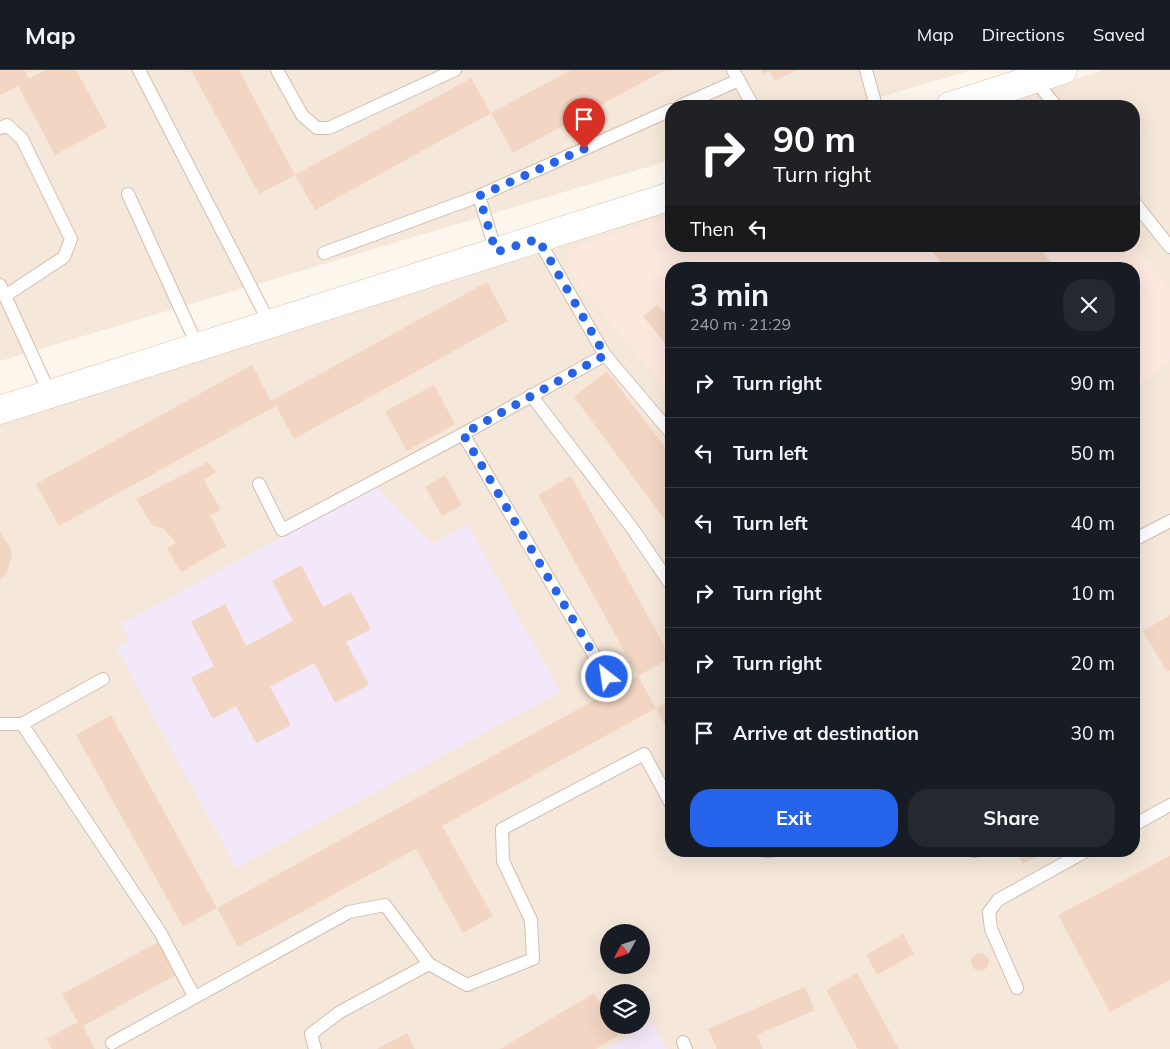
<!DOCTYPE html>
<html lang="en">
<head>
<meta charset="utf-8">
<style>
  :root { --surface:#171b24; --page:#242831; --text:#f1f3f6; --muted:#9ea1a6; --line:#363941; --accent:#2563eb }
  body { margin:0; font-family:Mulish,sans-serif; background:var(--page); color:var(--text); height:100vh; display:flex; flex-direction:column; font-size:19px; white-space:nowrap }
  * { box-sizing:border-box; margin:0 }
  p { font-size:16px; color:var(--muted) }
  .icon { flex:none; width:28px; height:28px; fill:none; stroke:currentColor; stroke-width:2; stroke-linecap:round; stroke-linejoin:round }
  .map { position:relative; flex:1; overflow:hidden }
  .side { position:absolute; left:665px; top:192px; width:475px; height:595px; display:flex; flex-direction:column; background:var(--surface); border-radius:20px; box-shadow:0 5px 20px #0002 }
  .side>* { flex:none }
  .top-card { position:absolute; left:665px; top:30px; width:475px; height:152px; border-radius:20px; box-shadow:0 5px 20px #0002; background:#202124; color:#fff; overflow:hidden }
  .needle { width:32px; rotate:230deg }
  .tools { position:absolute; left:600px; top:854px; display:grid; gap:10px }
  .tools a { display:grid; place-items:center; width:50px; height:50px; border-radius:50%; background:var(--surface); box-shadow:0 5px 20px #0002; font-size:25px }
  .pin { position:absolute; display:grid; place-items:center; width:42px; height:42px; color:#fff; margin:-51px -21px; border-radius:50% 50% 50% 0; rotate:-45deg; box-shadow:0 0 5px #0007 }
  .pin .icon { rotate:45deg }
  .me { position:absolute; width:55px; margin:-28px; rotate:330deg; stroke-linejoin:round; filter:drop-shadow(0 0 4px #0008) }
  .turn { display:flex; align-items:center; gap:18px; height:105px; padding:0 25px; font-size:22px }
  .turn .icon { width:65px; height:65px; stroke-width:2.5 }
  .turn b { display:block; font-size:35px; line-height:42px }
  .then { display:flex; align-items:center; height:48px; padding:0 25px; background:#0003; gap:10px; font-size:19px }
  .round { display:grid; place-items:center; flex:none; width:52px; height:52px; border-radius:20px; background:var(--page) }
  .headline { display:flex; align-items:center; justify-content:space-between; height:85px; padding:0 25px }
  h1 { font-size:30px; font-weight:700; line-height:38px }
  .action { display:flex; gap:10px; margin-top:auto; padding:10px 25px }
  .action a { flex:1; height:58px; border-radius:20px; background:var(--accent); color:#fff; font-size:20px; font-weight:700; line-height:58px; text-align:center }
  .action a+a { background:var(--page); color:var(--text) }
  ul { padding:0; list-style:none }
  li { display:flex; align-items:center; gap:15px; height:70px; padding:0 25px; border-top:1px solid var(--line) }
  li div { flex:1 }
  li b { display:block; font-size:19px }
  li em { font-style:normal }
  header { display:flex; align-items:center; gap:30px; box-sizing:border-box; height:70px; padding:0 25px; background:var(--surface); border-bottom:1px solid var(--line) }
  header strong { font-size:24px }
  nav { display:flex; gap:28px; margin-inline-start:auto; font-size:18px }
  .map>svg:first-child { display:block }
  .residential { fill:#f5e8da; fill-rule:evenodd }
  .commercial { fill:#fde8e0 }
  .education { fill:#f3e8fa }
  .building { fill:#f3d5c3 }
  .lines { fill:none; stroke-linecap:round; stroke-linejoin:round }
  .lane-casing { stroke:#d1beb0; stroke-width:14 }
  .secondary-casing { stroke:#d6c0b0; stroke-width:29 }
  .lane { stroke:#fff; stroke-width:12 }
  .secondary { stroke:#fff; stroke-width:28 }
  .route { stroke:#2563eb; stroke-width:9; stroke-dasharray:0 16.2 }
</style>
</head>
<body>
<header>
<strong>Map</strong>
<nav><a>Map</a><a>Directions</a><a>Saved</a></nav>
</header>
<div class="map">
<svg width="1170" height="979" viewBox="0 0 1170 979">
  <rect width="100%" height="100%" fill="#fdf6ec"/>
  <!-- residential -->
  <path class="residential" d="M0,0H972L850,36H671V90L0,291Z
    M1105,0H1170V979H0V341L671,134V176H1134V36H987ZM671,199H1134V781H671ZM609,862H641V895H609ZM609,922H641V955H609Z"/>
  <!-- commercial -->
  <path class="commercial" d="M671,147V176H1134V174L1170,219V290L1134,320V199H671V327L566,198L569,182L578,176Z"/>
  <!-- education -->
  <path class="education" d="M376,416L432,474L468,455L560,622L236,798L116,578L129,570L121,554Z
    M652,952L667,979H606Z"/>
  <!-- building -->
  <path class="building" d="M0,0H24L29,9L45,0H76L107,57L55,85L18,16L0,25Z
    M191,0H239L295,105L259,124Z
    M571,0H665L513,83L491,43Z
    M761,0H796L775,11L769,1L763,4Z
    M471,8L491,43L315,140L295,105Z
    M932,176H1038L1056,199H946L930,178Z
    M487,212L508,251L294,369L276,336L59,456L36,414L252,295L271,331Z
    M657,235L668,246L671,243V281L643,246Z
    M607,301L671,385V458L574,327Z
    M434,315L455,354L407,381L385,341Z
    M208,392L216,402L204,410L221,440L210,445L226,476L181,502L167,478L176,473L164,459L152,455L136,429Z
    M445,405L462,435L442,446L425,417Z
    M571,406L671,588L638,606L538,425Z
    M0,463L10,477L12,487L6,504L0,510Z
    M301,495L323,537L351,522L371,559L346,572L369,615L335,633L314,593L270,617L291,655L256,673L236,636L213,649L191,608L214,596L191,552L225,534L246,576L293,551L272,511Z
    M1170,545V600L1167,602L1143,561Z
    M638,606L656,638L442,756L493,846L463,863L416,779L238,877L217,838Z
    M671,630V666L656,638Z
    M111,645L217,838L183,857L76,665Z
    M1016,781H1046L1023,794Z
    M1170,786V910L1110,942L1058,845Z
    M903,864L914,884L877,905L866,885Z
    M160,871L178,904L83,956L95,979H52L46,969L78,952L62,924Z
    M971 892a9 9 0 1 1 18 0a9 9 0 1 1-18 0Z
    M857,903L899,979H858L826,920Z
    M805,917L815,940L757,965L763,979H717L708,959Z
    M594,923L609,948V955H613L619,965L596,979H500Z
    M407,963L415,979H377Z"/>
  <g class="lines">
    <!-- lane casing -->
    <g class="lane-casing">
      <path id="lane" d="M139,0L270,254
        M277,0L302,45L317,58H329L455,0
        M733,0L753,36
        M866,0L876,36
        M1034,9L1056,36
        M680,36L739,10
        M0,58L7,55L22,69L71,169L64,187L5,226
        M128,124L198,277
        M479,126L496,182
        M1134,132L1170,177
        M324,183L479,126L671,40
        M0,215L50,324
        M605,285L671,363
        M531,325L632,458L671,515
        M463,364L607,607
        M259,414L282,460L463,364L605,285L538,169
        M1134,470L1170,451
        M0,654H22L160,862L194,926
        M22,654L103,609
        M1134,755L1170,735
        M765,781H771
        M974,781H975
        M1017,918L991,859L989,842L998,830L1086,781
        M683,972L686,979
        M112,973L349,842L385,835L429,894L467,915L533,889L531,850L503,791L502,759L644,684L671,734
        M315,979L311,964L340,942L429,894"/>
    </g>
    <!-- secondary casing -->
    <g class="secondary-casing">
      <path id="secondary" d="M950,36L1063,0
        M0,340L671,126"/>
    </g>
    <!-- lane -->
    <use href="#lane" class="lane"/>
    <!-- secondary -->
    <use href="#secondary" class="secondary"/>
  </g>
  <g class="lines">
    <!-- route -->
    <path class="route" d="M584,79L479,126L496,182L538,169L605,285L463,364L607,607"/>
  </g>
</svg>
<div class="tools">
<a><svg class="needle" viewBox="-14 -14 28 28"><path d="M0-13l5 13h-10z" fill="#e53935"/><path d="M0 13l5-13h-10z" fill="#9ea1a6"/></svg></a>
<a><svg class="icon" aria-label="layers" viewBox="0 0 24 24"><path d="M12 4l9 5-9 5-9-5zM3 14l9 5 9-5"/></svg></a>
</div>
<div class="pin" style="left:584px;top:79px;background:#d93025"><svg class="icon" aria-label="arrive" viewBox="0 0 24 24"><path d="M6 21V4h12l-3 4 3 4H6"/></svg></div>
<svg class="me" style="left:607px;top:607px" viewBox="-20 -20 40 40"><circle r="17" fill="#2563eb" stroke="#fff" stroke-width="3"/><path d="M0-11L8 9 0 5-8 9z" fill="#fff"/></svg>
<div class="top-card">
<div class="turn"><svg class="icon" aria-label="right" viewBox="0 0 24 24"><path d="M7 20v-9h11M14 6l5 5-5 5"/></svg><div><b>90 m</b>Turn right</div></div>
<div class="then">Then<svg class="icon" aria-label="left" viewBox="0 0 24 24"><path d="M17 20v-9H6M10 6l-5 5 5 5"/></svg></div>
</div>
<section class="side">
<div class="headline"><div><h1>3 min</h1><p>240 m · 21:29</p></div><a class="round"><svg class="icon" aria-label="close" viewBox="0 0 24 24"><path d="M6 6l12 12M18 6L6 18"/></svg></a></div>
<ul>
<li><svg class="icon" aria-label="right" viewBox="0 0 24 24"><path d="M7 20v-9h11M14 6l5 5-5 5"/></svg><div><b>Turn right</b></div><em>90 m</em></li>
<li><svg class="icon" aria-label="left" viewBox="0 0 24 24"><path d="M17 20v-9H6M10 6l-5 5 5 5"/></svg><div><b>Turn left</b></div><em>50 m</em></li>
<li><svg class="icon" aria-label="left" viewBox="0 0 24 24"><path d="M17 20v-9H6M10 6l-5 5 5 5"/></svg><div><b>Turn left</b></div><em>40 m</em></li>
<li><svg class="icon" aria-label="right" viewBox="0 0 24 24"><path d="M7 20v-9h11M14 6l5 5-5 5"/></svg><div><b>Turn right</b></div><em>10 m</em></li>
<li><svg class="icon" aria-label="right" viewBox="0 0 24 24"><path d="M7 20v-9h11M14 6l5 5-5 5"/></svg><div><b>Turn right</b></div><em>20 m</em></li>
<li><svg class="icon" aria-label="arrive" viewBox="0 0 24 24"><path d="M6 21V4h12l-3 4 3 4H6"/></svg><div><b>Arrive at destination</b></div><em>30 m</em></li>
</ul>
<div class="action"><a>Exit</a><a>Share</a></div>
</section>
</div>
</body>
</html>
